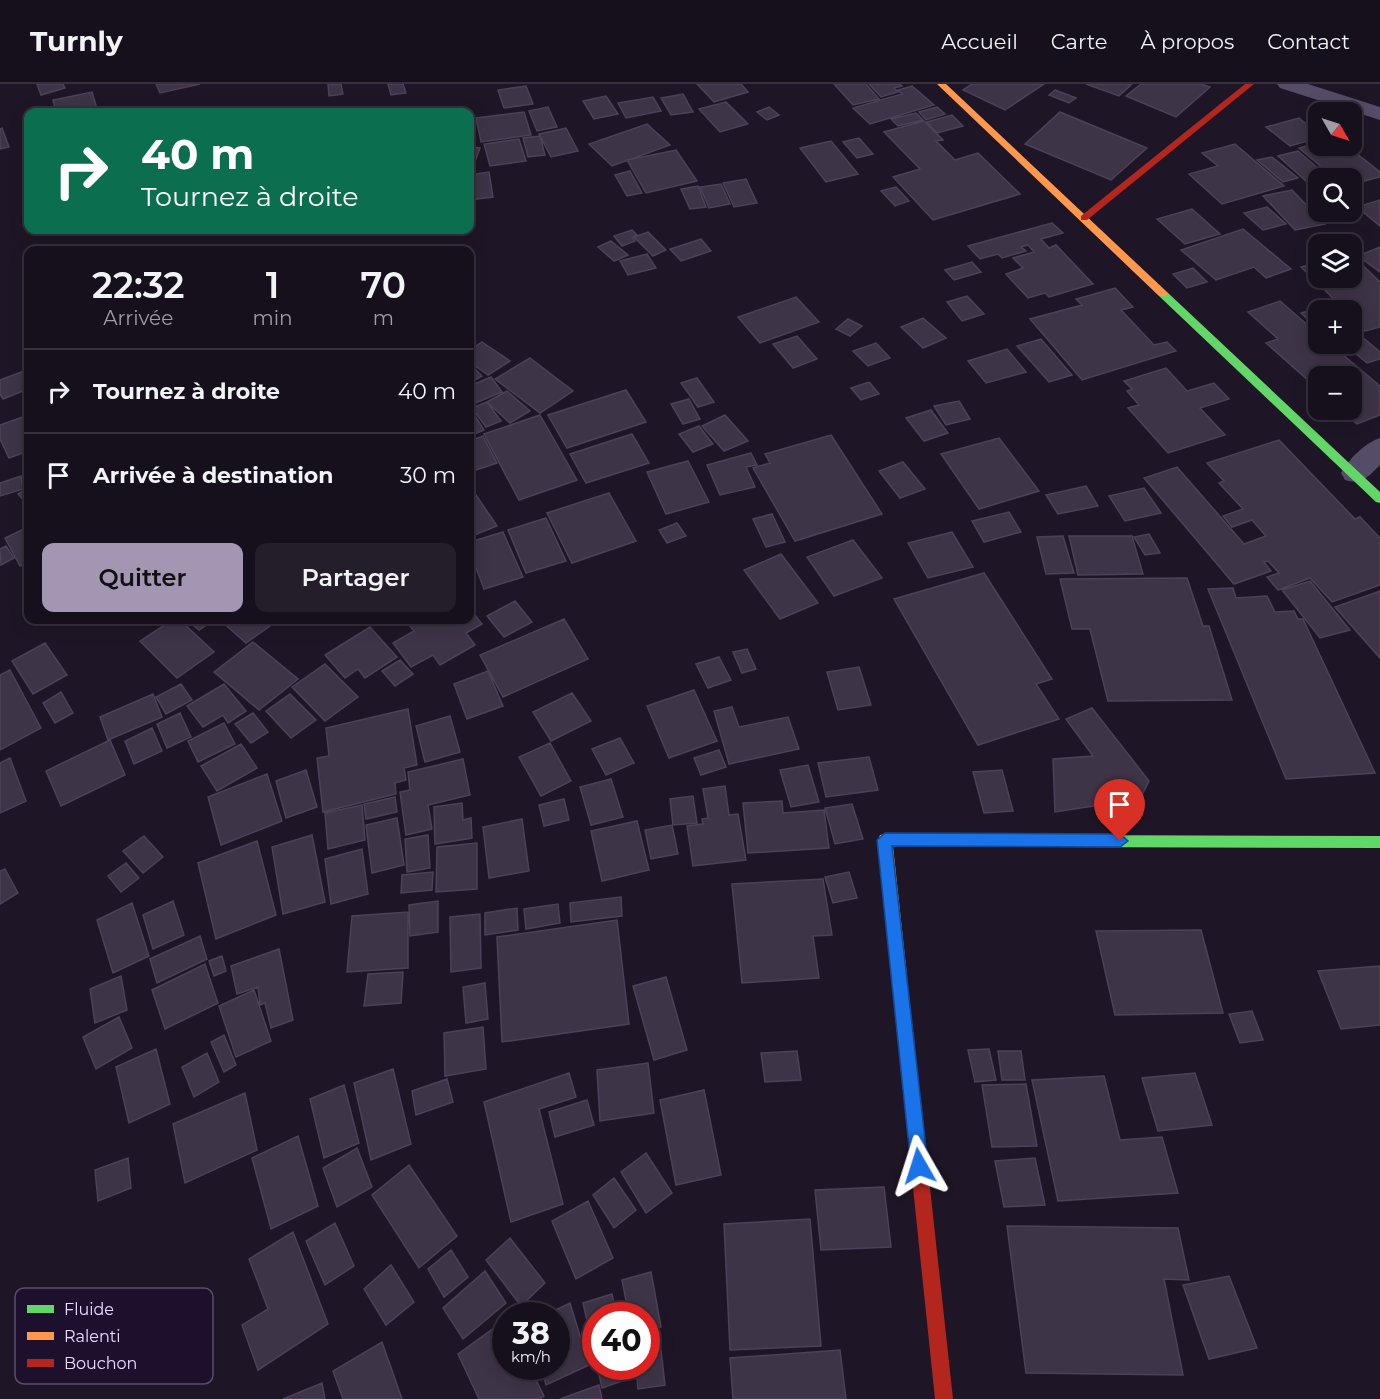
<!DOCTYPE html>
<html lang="fr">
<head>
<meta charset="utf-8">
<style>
  :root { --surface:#16101c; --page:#231e29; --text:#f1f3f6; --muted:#9e9da3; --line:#35303b; --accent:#a396b3 }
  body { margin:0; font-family:Montserrat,sans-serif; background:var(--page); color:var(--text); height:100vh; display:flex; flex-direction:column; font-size:22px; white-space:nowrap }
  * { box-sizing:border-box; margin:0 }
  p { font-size:20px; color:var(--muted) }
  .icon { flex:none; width:33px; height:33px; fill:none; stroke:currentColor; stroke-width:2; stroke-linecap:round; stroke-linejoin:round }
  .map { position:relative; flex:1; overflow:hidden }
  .panel { position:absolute; left:24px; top:162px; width:450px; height:378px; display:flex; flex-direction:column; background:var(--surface); border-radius:12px; box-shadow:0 3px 15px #0003,0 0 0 2px var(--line) }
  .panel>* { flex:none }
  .banner { position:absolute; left:24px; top:24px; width:450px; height:126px; border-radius:12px; box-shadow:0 3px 15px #0003,0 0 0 2px var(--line); background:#0b6e4f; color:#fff; overflow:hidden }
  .needle { width:39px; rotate:129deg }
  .tools { position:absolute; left:1308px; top:18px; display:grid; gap:12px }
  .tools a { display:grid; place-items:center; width:54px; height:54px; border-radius:12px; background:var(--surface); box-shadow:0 3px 15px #0003,0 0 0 2px var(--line); font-size:30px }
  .speed { position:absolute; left:492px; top:1218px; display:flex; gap:12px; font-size:30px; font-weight:700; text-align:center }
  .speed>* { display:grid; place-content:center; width:78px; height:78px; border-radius:50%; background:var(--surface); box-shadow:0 3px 15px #0003,0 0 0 2px var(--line); line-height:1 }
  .speed small { font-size:15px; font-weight:400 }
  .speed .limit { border:9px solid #d22; background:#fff; color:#111 }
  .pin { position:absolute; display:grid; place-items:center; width:51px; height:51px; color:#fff; margin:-62px -26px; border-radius:50% 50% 50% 0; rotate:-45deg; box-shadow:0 0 6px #0007 }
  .pin .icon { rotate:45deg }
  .me { position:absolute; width:66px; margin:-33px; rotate:354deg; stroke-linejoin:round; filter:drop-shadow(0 0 4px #0008) }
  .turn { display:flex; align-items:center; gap:21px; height:126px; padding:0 18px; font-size:27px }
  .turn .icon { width:78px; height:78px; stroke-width:2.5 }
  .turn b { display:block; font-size:42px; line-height:51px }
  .eta { display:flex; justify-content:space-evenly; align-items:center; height:102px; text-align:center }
  .eta b { font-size:36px; font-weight:600; line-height:42px }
  .cta { display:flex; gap:12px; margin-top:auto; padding:12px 18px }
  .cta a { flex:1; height:69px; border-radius:12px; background:var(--accent); color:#111; font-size:24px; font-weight:600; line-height:69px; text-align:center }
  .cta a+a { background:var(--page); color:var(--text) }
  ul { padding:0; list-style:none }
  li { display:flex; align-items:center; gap:18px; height:84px; padding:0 18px; border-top:2px solid var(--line) }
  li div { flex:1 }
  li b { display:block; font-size:22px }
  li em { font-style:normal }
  header { display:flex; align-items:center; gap:36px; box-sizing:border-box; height:84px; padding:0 30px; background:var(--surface); border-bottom:2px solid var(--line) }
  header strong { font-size:28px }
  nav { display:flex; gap:33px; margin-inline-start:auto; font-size:21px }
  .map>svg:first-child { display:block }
  .building { fill:#3e3447; stroke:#4d4159; stroke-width:1.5 }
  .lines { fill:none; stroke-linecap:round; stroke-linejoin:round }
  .street { fill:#554c67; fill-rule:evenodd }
  .fast { fill:#63d668; fill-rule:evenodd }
  .slow { fill:#ff974d; fill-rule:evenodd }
  .jam { fill:#b3261e; fill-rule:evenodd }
  .route { fill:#1a73e8; stroke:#114b97; stroke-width:1.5 }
  .key { fill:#1d102c; stroke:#5a4d6b; stroke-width:1.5 }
  .key-label { font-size:16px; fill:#eadbff }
</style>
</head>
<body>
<header>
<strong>Turnly</strong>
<nav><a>Accueil</a><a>Carte</a><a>À propos</a><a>Contact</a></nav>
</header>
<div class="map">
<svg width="1380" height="1315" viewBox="0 0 1380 1315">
  <rect width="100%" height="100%" fill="#1e1626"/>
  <!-- building -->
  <path class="building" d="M37,0H63L65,4L41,11Z
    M156,0H200L160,9Z
    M328,0H341L343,10L329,12Z
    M388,0H403L406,9L391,11Z
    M697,0H741L748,8L714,18Z
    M834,0H866L879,15L853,21Z
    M869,0H900L902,2L894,4L898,8L881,13Z
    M972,0H1044L1005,26L963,6Z
    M1086,0H1132L1119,12Z
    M1141,0H1201L1210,3L1176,33L1126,12Z
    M526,2L533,20L504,24L498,6Z
    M912,2L934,21L870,40L853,24L902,10L898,6Z
    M1055,6L1076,14L1069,19L1049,11Z
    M92,8L98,28H56L53,16Z
    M683,10L693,28L671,31L661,14Z
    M606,12L618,30L594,35L583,17Z
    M653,13L661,27L626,34L618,19Z
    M726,18L748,40L720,48L699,25Z
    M301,23L302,28H261Z
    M548,23L557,43L537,47L529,27Z
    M769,23L779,31L767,36L757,28Z
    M937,23L945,30L926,36L919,28Z
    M342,24V28H308L309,25Z
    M345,24H366L365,28H344Z
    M524,28L531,51L481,58L476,34Z
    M1060,28L1147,64L1111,96L1025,60Z
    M916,29L923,36L898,42L891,35Z
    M952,31L963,42L937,49L927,38Z
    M1299,34L1318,49V54L1290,62L1266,43Z
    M924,37L943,56L936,57L955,76L978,69L1020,110L933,136L893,93L920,85L884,48Z
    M647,40L670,61L612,82L589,60Z
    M2,44L9,63L0,65V45Z
    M566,44L578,67L551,73L539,50Z
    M540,52L545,71L528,73L523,54Z
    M859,54L873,70L857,74L843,58Z
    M519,55L526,77L490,82L484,60Z
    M831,57L858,90L826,98L800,64Z
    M1318,59V62H1347L1380,88V93L1352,100V94H1335L1299,64Z
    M1235,60L1284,102L1222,120L1189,90L1218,82L1202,69Z
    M470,63L480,64L473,83H470Z
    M676,66L697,97L646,109L627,76Z
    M1298,67L1328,93L1307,98L1278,72Z
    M1272,73L1298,94L1283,98L1257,76Z
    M630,87L642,109L627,112L615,91Z
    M489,88L493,113L470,116V91Z
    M746,95L757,119L734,123L723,99Z
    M721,100L730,120L709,124L700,103Z
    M698,102L706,123L690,125L681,105Z
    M896,103L909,117L895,122L881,107Z
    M1292,106L1325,140L1295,146L1263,112Z
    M1380,116V142L1357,123Z
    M1267,123L1286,140L1263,146L1244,129Z
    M1192,125L1220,150L1185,160L1157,135Z
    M1052,139L1063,149L1041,155L1049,164L1056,161L1093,200L1049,213L1045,209L1028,214L1006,190L1023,184L1013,174L1034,168L1028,161L1021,163L1026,167L1002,174L998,170L980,175L968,162Z
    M1243,145L1291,185L1266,194L1254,183L1216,196L1181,166Z
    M632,146L637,151L632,153L635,157L622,162L614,152Z
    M648,148L666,166L653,172L634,153Z
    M701,155L711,167L681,177L670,165Z
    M611,157L628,171L614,177L598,163Z
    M1380,163V188L1358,172Z
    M647,170L656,184L628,191L620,177Z
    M1352,171L1380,198V243L1365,247L1352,233V226H1345L1301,183L1318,179V194H1352Z
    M972,178L981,188L954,196L945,186Z
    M1193,184L1207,198L1187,204L1173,190Z
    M1115,204L1133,223L1121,226L1154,261L1167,258L1176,267L1082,296L1030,235L1082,221L1076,215Z
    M967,212L984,230L962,237L947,218Z
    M796,213L819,238L760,259L738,233Z
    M1280,217L1318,250V260H1330L1380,302V331L1357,340L1341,326H1352V292H1318V305L1266,259L1278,255L1248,228Z
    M1327,221L1332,226H1318V245L1301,229Z
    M923,234L946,254L923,264L901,243Z
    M848,235L862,242L850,252L836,245Z
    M797,252L817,275L793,284L773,260Z
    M1361,252L1380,268V275L1367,279L1344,260H1352V256Z
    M1041,255L1072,291L1049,298L1017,262Z
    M482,258L510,277L488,291L470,278V266Z
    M876,259L890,274L868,282L853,267Z
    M1007,265L1026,288L986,299L968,277Z
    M530,274L573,307L540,329L495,295Z
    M470,280L482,292L470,299Z
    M1166,284L1187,307L1214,299L1229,315L1200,324L1225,351L1168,369L1128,324L1139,321L1127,307L1132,305L1124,297Z
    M24,287L28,294V305L3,315L0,310V296Z
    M491,293L502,308L473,320L470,315V302Z
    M697,294L714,318L698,323L681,299Z
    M869,298L879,310L861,316L851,304Z
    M626,306L646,338L567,364L548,331Z
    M507,307L530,327L510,339L487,318Z
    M689,315L700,335L683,340L671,320Z
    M959,317L970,335L946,341L934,322Z
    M487,318L501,337L486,343L472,324Z
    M470,324L484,346L470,352Z
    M931,326L948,349L924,357L906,334Z
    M28,331V367L9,374L0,355V341Z
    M540,331L577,396L519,416L484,350Z
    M725,331L748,357L724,367L702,342Z
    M699,342L713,360L693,368L679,350Z
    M632,350L649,379L586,399L570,370Z
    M831,351L882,430L795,457L753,384L770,379L765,370Z
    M483,352L497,379L473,387L470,381V357Z
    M999,354L1039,407L979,425L941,370Z
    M1279,356L1355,435L1360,433L1380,454V501L1332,518L1310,494L1278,506L1267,493L1279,489L1268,477L1264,478L1271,487L1234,500L1144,394L1177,383L1244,460L1266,452L1252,436L1232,443L1223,432L1243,425L1219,399L1224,397L1207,379Z
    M751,369L757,381L746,383L755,403L720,411L707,381Z
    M688,377L709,418L666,430L647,388Z
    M903,378L925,405L900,414L879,387Z
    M21,392L23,405L0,412V399Z
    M1086,402L1098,422L1058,430L1046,411Z
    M28,404V419L27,420L18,410Z
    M1144,404L1161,429L1125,437L1109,412Z
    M609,409L636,457L572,479L547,429Z
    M476,411L497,442L470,453V413Z
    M1009,428L1021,448L984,458L972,437Z
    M772,430L785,458L766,463L753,435Z
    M546,434L566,477L526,489L508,446Z
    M677,439L686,452L667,459L659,446Z
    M28,443V478L20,482L5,454Z
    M503,448L523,493L484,505L470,468V458Z
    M952,448L973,483L928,494L908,459Z
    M1149,450L1160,469L1145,471L1134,453Z
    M1063,452L1074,489L1046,490L1037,453Z
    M1069,452H1132L1143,490L1078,491Z
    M853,456L882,494L834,512L807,473Z
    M6,462L14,474L1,481L0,465Z
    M781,470L818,519L780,535L744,486Z
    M984,489L1052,595L1036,600L1059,635L978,661L894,515Z
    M1187,494L1203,542H1209L1232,616L1108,617L1090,545H1072L1060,495Z
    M1310,497L1350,546L1320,554L1282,506Z
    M1233,504L1236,514L1267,512L1275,528L1294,527L1298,535H1303L1375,689L1286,695L1208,505Z
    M1380,507V574L1335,523Z
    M515,517L532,538L504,553L487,532Z
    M470,525L482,540L466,549L475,561L440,581L433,571L411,583L393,559L414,547L406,537L410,536H470Z
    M564,535L588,575L503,613L480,571Z
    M172,536H180L214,568L177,594L140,557Z
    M187,536H214L199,546Z
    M220,536H263L270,542L246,559Z
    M370,543L397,573L365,594L358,585L345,594L325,571Z
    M253,558L298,595L259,626L214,588Z
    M45,559L67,591L33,610L12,577Z
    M747,565L756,585L742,589L733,568Z
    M719,573L731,596L708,604L696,580Z
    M400,576L413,590L395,602L382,587Z
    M325,580L358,613L325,637L292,603Z
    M859,583L871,621L838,626L827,588Z
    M10,586L41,644L0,666V591Z
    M488,587L503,622L467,635L454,600Z
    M181,600L192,616L166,630L156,613Z
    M224,600L246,627L228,639L223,631L203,643L187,622Z
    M694,606L717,657L669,674L647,622Z
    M61,608L73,629L55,639L43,619Z
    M572,609L591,637L551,657L533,628Z
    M153,610L162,633L108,656L100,633Z
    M290,610L316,636L291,654L266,627Z
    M732,623L739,643L788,633L799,665L729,680L714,627Z
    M1092,624L1149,697L1140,715L1055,728L1053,675L1093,672L1066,635Z
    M408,625L417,681L404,684L406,696L395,699L396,710L323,728L317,674L329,672L326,644Z
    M180,629L191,653L167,664L157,640Z
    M253,629L268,648L251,659L235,640Z
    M450,632L460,668L425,678L416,642Z
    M224,639L235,660L198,678L188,657Z
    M152,644L162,667L134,680L125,657Z
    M620,654L634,679L606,691L592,665Z
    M110,656L125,691L61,722L46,687Z
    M550,659L571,697L541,712L519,673Z
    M241,660L257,684L217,707L201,682Z
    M719,666L726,683L701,691L694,674Z
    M869,673L878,706L826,713L818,679Z
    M10,674L26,717L0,729V679Z
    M463,675L470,711L428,721L432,745L406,751L400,708L410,706L408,688Z
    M808,681L819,718L791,723L780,686Z
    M306,686L317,723L286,734L276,697Z
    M1002,686L1013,727L984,729L973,688Z
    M267,690L282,737L221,761L208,713Z
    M611,695L623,733L591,741L580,703Z
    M725,702L729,731L738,730L746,776L693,782L687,742L703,740L702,735L708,734L703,705Z
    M693,712L697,739L673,741L670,715Z
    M395,713L397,728L366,735L364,720Z
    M564,715L569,736L544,742L539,721Z
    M782,717L783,729L824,726L829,764L748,769L743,719Z
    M462,719L463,736L471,734L472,754L435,760L434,723Z
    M852,720L863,755L835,760L825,724Z
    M362,721L365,756L328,765L325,729Z
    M397,734L404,781L372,789L366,741Z
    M522,735L529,787L489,794L483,743Z
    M637,737L649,786L602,797L591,747Z
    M672,741L678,770L651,775L645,746Z
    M312,751L325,818L283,830L272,763Z
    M428,751L430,784L407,788L405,755Z
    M144,752L163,773L143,789L123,767Z
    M257,757L276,831L216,855L198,779Z
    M477,759V805L436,808L437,763Z
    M362,765L368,810L331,820L325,775Z
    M126,779L139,794L121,808L108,792Z
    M5,785L18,809L0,820V787Z
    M433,788L432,806L401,809L402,791Z
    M849,788L857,814L833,819L825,793Z
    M823,795L832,851L813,852L819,894L742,899L732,800Z
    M621,813L622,832L571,838L570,819Z
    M173,817L184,851L153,865L143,831Z
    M438,817V848L410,852L409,821Z
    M132,819L149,872L113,889L97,836Z
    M558,820L560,839L526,845L524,825Z
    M517,824L518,846L485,851V829Z
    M408,828V884L347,888L352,832Z
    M480,830L481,884L451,888L450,833Z
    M617,836L629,940L502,958L497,853Z
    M1201,846L1223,929L1115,931L1096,847Z
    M200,852L207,875L157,899L150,875Z
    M279,865L293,936L271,944L265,919L260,921L258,903L237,910L231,882Z
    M222,872L226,887L214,892L209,877Z
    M205,880L218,919L165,945L152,906Z
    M1380,882V941L1341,945L1318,887Z
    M403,888L401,919L364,922L368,890Z
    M121,892L127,926L95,939L90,905Z
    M666,893L687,966L654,976L633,902Z
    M485,899L488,935L466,939L463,903Z
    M254,906L271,957L236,973L219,922Z
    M1252,927L1263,956L1240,959L1229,930Z
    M119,933L132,964L96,985L83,953Z
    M483,943L486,985L445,992L444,949Z
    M224,951L236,981L224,988L211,958Z
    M156,965L170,1020L129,1039L116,983Z
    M989,965L996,996L975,998L968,966Z
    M797,967L801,996L765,998L761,969Z
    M998,967H1021L1025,996H1002Z
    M207,969L219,998L194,1013L182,983Z
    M648,979L654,1029L600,1037L597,986Z
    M393,985L411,1060L371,1076L354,999Z
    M569,989L576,1013L539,1025L563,1120L511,1138L484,1018Z
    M1195,989L1212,1041L1158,1047L1142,994Z
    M1104,992L1120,1056L1162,1053L1178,1109L1058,1117L1032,996Z
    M447,995L453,1018L416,1031L412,1007Z
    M1026,1000L1037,1062L992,1063L982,1001Z
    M344,1001L359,1059L324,1074L310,1015Z
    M704,1006L721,1091L676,1101L660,1016Z
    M245,1009L257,1066L185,1099L173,1040Z
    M587,1016L594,1041L555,1053L549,1028Z
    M298,1052L318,1122L271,1145L252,1074Z
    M357,1064L372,1103L337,1123L323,1084Z
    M646,1069L672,1109L646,1129L621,1088Z
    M128,1074L131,1104L98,1117L95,1086Z
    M1035,1074L1045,1121L1004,1123L995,1077Z
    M409,1081L457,1152L419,1184L372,1111Z
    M614,1094L636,1126L614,1144L593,1111Z
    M884,1103L891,1163L821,1166L815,1106Z
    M588,1117L613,1174L576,1195L552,1137Z
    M810,1135L821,1262L730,1266L724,1140Z
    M335,1139L354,1182L325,1201L306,1157Z
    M1007,1142L1178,1144L1189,1196L1164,1195L1183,1291L1026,1289Z
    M293,1148L328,1240L258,1286L242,1241L268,1225L249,1175Z
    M510,1154L545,1199L521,1222L486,1176Z
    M451,1166L468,1193L444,1213L428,1185Z
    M391,1181L414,1218L386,1241L364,1205Z
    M485,1187L506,1219L463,1255L443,1224Z
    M651,1188L661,1243L646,1247V1232H629L622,1196Z
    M1229,1192L1257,1264L1209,1275L1183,1201Z
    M612,1210L617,1232H596V1276L583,1219Z
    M570,1219L589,1281L546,1301L541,1282H556V1232H543Z
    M505,1236L506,1282H529L544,1312L540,1315H479L458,1270Z
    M660,1257L665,1301L638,1305L636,1282H646V1259Z
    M382,1258L402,1315H343L333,1287Z
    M840,1266L846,1315H733L730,1274Z
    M597,1282H629L631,1294L602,1304Z
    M322,1299L325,1315H283Z
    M599,1301L602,1315H560Z"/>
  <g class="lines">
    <!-- street -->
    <path class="street" d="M1277,0H1308L1380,23V36L1280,4Z
      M1380,354V381C1368,393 1362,401 1345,396L1341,389C1349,375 1365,359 1380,354Z"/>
    <!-- fast -->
    <path class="fast" d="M1163,207L1167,208L1380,408V419L1376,418L1159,212V208Z
      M1053,751L1380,752V764L1053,763L1048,762L1046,757L1048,752Z"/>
    <!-- slow -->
    <path class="slow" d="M937,0H946L1167,208V212H1159Z
      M885,750L1053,751L1058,752L1060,757L1058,762L1053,763L893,762L907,892L904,897L899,899L894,897L891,892L878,756L880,751Z"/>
    <!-- jam -->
    <path class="jam" d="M1245,0H1254L1087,136H1081V132Z
      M899,885L904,887L907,892L953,1315H935L891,892L894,887Z"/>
  </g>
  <!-- route -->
  <path class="route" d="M885,749L1120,750L1128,757L1120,763L892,762L928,1082L925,1088L919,1090L913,1088L911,1082L877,756Z"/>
  <!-- legend -->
  <rect x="15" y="1204" width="198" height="96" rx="9" class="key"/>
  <rect x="27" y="1221" width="27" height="8" fill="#63d668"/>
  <rect x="27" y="1248" width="27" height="8" fill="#ff974d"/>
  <rect x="27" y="1275" width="27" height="8" fill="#b3261e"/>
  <g class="key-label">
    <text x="64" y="1231">Fluide</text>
    <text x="64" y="1258">Ralenti</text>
    <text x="64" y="1285">Bouchon</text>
  </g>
</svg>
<div class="tools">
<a><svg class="needle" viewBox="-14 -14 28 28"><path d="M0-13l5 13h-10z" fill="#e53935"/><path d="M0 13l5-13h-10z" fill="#9e9da3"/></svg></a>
<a><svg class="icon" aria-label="search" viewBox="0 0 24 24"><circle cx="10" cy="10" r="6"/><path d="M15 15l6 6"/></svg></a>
<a><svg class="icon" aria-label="layers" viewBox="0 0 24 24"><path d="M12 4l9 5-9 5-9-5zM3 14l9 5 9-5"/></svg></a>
<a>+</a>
<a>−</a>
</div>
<div class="speed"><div>38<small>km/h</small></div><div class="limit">40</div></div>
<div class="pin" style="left:1120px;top:757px;background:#d93025"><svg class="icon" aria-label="arrive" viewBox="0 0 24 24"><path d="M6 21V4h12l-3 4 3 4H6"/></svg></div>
<svg class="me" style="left:919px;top:1082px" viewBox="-20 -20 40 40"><path d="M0-17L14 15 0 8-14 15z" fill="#1a73e8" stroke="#fff" stroke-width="4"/></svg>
<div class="banner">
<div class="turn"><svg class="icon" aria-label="right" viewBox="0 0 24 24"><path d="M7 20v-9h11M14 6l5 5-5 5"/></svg><div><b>40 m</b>Tournez à droite</div></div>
</div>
<section class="panel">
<div class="eta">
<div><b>22:32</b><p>Arrivée</p></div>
<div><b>1</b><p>min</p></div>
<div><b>70</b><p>m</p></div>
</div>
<ul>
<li><svg class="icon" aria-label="right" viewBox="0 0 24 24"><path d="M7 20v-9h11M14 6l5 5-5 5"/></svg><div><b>Tournez à droite</b></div><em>40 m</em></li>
<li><svg class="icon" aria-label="arrive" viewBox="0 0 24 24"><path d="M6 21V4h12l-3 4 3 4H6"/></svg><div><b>Arrivée à destination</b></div><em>30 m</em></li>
</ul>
<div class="cta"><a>Quitter</a><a>Partager</a></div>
</section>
</div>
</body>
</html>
